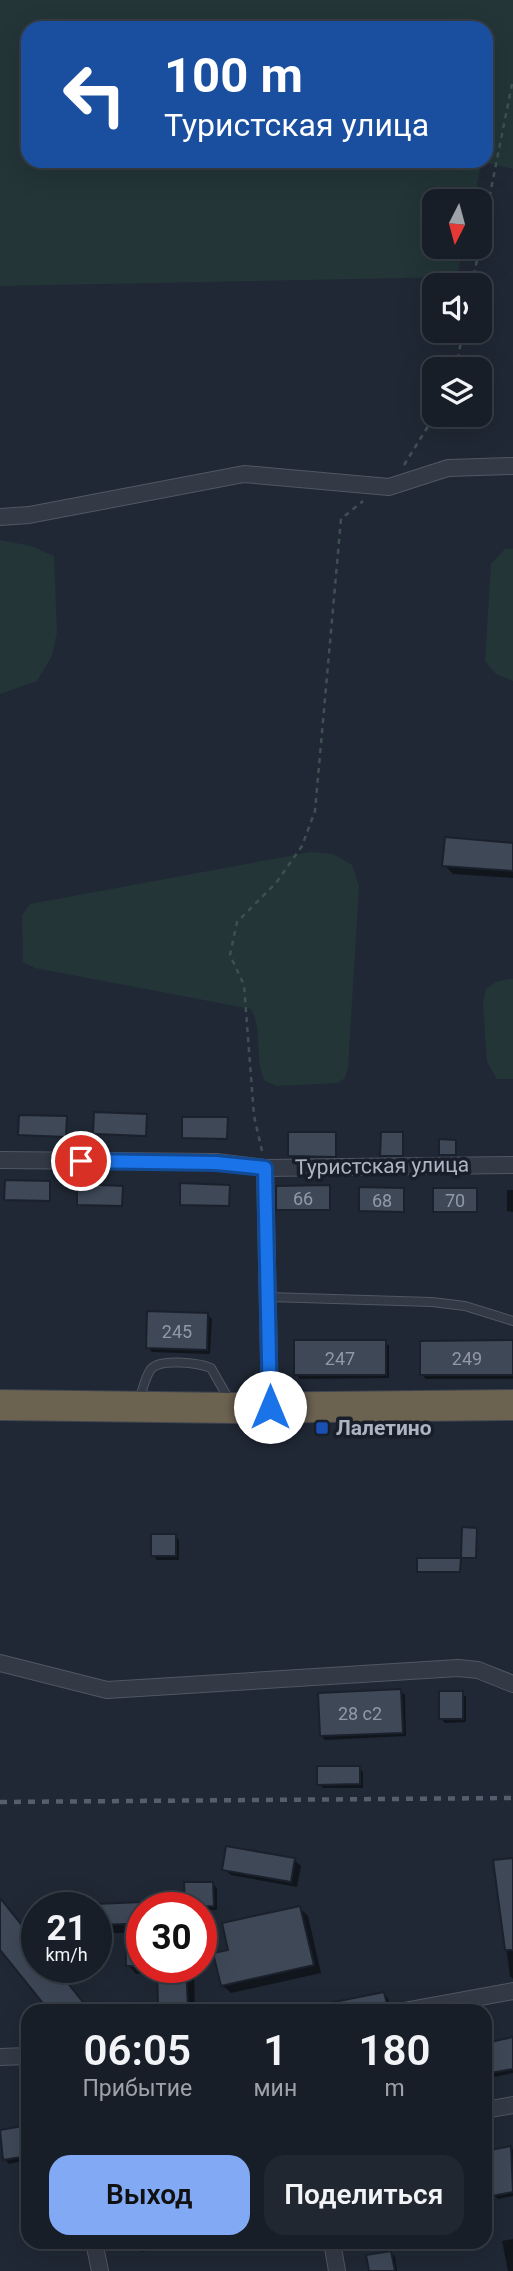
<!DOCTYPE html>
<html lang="ru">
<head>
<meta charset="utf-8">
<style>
  :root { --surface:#181e28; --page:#212730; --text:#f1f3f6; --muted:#9fa2a8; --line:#363c45; --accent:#82a9f3 }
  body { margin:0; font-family:Roboto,sans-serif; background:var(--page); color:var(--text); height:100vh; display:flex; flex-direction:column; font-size:26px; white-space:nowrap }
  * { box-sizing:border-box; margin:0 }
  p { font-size:23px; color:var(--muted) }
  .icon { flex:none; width:38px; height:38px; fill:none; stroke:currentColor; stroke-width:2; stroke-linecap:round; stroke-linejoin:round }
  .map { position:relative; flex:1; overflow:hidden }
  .drawer { position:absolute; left:21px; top:2004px; width:471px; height:245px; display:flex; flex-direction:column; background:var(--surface); border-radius:21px; box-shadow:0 7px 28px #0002,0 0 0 2px var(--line) }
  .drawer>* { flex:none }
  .guide { position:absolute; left:21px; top:21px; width:472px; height:147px; border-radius:21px; box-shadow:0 7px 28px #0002,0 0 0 2px var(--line); background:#1a4fa0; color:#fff; overflow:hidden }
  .needle { width:46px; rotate:186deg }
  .tools { position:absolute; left:422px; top:189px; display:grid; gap:14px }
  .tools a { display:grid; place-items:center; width:70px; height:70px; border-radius:14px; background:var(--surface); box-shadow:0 7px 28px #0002,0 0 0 2px var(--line); font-size:35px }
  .speed { position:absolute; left:21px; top:1892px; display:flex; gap:14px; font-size:35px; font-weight:700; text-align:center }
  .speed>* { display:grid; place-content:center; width:91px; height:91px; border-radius:50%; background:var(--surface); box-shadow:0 7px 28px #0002,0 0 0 2px var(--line); line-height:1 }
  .speed small { font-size:18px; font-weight:400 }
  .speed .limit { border:10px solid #d22; background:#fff; color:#111 }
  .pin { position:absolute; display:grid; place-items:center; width:60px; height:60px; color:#fff; margin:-30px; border:4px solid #fff; border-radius:50%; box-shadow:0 2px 7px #0007 }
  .me { position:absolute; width:77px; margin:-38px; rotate:0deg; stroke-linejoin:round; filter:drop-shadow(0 0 5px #0008) }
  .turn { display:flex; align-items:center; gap:24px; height:147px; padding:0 28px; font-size:32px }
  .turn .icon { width:91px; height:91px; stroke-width:2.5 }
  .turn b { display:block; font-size:49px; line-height:60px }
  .eta { display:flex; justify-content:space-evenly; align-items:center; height:119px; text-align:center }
  .eta b { font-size:42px; font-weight:600; line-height:49px }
  .primary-button { display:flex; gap:14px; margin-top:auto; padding:14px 28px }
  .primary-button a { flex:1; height:80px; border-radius:21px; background:var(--accent); color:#111; font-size:28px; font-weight:600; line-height:80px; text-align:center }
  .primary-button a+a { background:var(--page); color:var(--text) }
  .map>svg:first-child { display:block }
  .green { fill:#233537; fill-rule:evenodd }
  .shadow { fill:#0007 }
  .building { fill:#3e4857; stroke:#1b212c; stroke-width:2 }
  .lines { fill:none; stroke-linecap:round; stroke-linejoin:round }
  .lane-casing { stroke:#515763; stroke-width:10 }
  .street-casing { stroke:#515763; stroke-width:18 }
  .highway-casing { stroke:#3e4450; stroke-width:32 }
  .path { stroke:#3f5053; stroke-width:2.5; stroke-dasharray:5 5; stroke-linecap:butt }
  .lane { stroke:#333a45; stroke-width:8 }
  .street { stroke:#333a45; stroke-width:16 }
  .highway { stroke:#6b6250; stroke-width:30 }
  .rail { stroke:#555e6c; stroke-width:4.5; stroke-dasharray:7 7; stroke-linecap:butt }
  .route-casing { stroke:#114b97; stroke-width:18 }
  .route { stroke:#1a73e8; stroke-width:12 }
  .transit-dot { fill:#1a4fb4; stroke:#191f2a; stroke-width:2.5 }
  .labels { text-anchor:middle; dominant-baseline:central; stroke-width:7; stroke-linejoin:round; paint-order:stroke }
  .number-label { font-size:18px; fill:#9199a7 }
  .street-label { font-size:21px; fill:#adb4c2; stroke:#191f2a }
  .poi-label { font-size:21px; font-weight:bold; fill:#adb4c2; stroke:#191f2a; text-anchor:start }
</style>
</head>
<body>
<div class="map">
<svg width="513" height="2271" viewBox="0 0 513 2271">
  <rect width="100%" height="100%" fill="#202835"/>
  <!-- green -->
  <path class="green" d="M0,0H513V169L482,162L473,201H434V247H463L457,277L0,286ZM28,28H486V161H28Z
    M0,540L31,546L54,556L57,632L52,656L37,681L0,694Z
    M505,549H513V681L496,674L485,661L491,564Z
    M311,852L333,854L352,865L359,886L348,1068L345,1078L338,1083L277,1086L265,1081C254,1059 263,1030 251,1009L35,968L23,962L22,915L30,904Z
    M508,979H513V1079H497L487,1062L483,1004L486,989L496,982Z"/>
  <!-- shadow -->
  <path class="shadow" d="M513,844V878L453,874L444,865Z
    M146,1115L147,1137L95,1134Z
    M67,1118V1137L20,1134Z
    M227,1119L228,1140L184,1137Z
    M335,1134L337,1158L290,1155Z
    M402,1134L404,1157H384L382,1155Z
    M455,1142L457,1156L440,1155Z
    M50,1183L51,1202L6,1199Z
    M229,1186L230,1207L182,1204Z
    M122,1187L123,1207L79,1204Z
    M329,1187L331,1211L278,1209Z
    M403,1190L405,1213L361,1210Z
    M476,1190L478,1213L435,1211Z
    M507,1190H513V1212L507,1211Z
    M208,1315L212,1319L210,1354L152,1352L148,1347Z
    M385,1342L389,1346V1378L300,1379L296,1374Z
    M513,1342V1379H426L422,1375Z
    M477,1529V1559H465L463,1557Z
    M175,1536L179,1540V1560H157L153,1555Z
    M460,1560L461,1573L419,1571Z
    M400,1691L405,1695L406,1736L325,1740L321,1735Z
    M462,1693L466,1697V1722L445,1723L441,1718Z
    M359,1768L363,1772V1788H323L319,1784Z
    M294,1860L301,1866L297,1887L231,1875L224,1869Z
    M513,1860V1979L510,1976L495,1862Z
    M212,1883L217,1888V1910L142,1908V1967H194L195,2011H165L160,2005L159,1973L136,1974L128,1965L127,1933H102L96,1927V1908L93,1906L184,1903L186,1906Z
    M300,1908L308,1916L321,1973L231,1993L222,1985L230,1951Z
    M384,1994L388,1998L391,2011H329Z
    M513,2039V2073L485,2079V2044Z
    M28,2126V2160L9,2164L5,2159L0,2132Z
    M511,2148L513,2150V2196L498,2199L494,2195Z
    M513,2239V2271H508L502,2241Z
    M136,2242H161L163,2248L141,2252Z
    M391,2252L395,2257L397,2271H371Z"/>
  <!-- building -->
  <path class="building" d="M445,837L513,843V871L442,866Z
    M94,1112L147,1114L146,1136L93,1134Z
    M19,1115L67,1116L66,1137L18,1135Z
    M182,1117H228L227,1139L182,1138Z
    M288,1132H336V1157L288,1156Z
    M381,1132H403V1156H380Z
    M439,1139L456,1140V1155H439Z
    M5,1180L50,1181V1201L4,1200Z
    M180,1183L230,1185L229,1206L180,1205Z
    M77,1184L123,1186L122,1206L77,1205Z
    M330,1185V1210H276V1186Z
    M359,1187L404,1188V1212L359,1211Z
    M433,1188H477V1212H433Z
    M147,1311L208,1313L207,1350L146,1348Z
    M294,1340H386V1375H294Z
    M513,1340V1375H420V1341Z
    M462,1527L477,1528L476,1558H461Z
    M151,1534H176V1556H151Z
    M417,1558H461L460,1572H417Z
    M401,1689L403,1733L320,1736L318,1693Z
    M439,1691H463V1719H439Z
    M317,1766H360V1784L317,1785Z
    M226,1846L295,1858L291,1882L222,1870Z
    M513,1858V1950H505L493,1860Z
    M184,1882H213L214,1906L185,1907Z
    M0,1898L37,1944V1967H55L90,2011H49L0,1950Z
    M142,1902V1966H126L125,1924L96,1925V1904Z
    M300,1906L314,1965L221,1986L213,1953L228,1950L222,1923Z
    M157,1967H186L188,2006H158Z
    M384,1992L388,2008L373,2011H319V2005Z
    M513,2037V2069L485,2074V2043Z
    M28,2125V2156L3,2160L0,2130Z
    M511,2146L513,2192L492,2196L485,2151Z
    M391,2251L395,2271H369L366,2255Z"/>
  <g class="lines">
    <!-- lane casing -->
    <g class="lane-casing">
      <path id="lane" d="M269,1297L432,1302L465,1306L513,1321
        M139,1401C142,1392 145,1377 151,1369C160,1358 199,1363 211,1368L231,1403"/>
    </g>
    <!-- street casing -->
    <g class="street-casing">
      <path id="street" d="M0,517L29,515L244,474L389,487L448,468L513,466
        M0,1160L216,1162L265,1168L513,1165
        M265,1168L270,1407
        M0,1663L107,1690L458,1668L478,1670L513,1684
        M404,2011L513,1991
        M0,2057L28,2056
        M485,2110L513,2105
        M94,2242L100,2271
        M332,2242L337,2271"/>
    </g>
    <!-- highway casing -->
    <g class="highway-casing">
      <path id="highway" d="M0,1405L234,1408L513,1405"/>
    </g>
    <!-- path -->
    <path class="path" d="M472,285L513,79
      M456,369L463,331
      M404,465L435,415
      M262,1151L254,1116L244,985L230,955L237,922L276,883L302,846L315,811L341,519L363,501"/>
    <!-- lane -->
    <use href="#lane" class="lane"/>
    <!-- street -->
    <use href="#street" class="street"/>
    <!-- highway -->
    <use href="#highway" class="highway"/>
    <!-- rail -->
    <path class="rail" d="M0,1802L513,1798"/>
  </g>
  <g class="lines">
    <!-- route casing -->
    <g class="route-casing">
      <path id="route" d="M81,1161L216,1163L265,1168L270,1407"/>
    </g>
    <!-- route -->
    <use href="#route" class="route"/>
  </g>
  <!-- markers -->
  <rect class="transit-dot" x="315" y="1421" width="14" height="14" rx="3.5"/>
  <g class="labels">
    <!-- number labels -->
    <g class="number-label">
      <text x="303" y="1198">66</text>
      <text x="382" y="1200">68</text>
      <text x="455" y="1200">70</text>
      <text x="177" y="1331">245</text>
      <text x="340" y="1358">247</text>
      <text x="467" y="1358">249</text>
      <text x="360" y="1713">28 с2</text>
    </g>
    <!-- street labels -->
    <g class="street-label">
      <text transform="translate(382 1166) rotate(-1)">Туристская улица</text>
    </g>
    <!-- poi labels -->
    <g class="poi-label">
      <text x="336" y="1428">Лалетино</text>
    </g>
  </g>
</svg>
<div class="tools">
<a><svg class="needle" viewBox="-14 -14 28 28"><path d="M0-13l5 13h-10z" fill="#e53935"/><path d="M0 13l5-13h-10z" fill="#9fa2a8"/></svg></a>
<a><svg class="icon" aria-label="sound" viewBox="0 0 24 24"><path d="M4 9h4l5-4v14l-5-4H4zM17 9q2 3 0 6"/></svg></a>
<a><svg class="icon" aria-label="layers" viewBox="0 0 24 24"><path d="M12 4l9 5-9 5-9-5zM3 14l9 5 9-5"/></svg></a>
</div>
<div class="speed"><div>21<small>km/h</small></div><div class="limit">30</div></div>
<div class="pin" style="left:81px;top:1161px;background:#d93025"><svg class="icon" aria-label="arrive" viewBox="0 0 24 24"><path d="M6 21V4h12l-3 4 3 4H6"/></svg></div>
<svg class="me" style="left:270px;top:1407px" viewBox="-20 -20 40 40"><circle r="19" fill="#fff"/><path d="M0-13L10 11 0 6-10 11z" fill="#1a73e8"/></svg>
<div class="guide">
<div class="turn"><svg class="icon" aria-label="left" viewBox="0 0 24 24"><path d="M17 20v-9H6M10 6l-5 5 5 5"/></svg><div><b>100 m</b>Туристская улица</div></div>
</div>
<section class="drawer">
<div class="eta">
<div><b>06:05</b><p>Прибытие</p></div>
<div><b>1</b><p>мин</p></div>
<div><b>180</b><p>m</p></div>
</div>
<div class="primary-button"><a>Выход</a><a>Поделиться</a></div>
</section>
</div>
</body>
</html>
